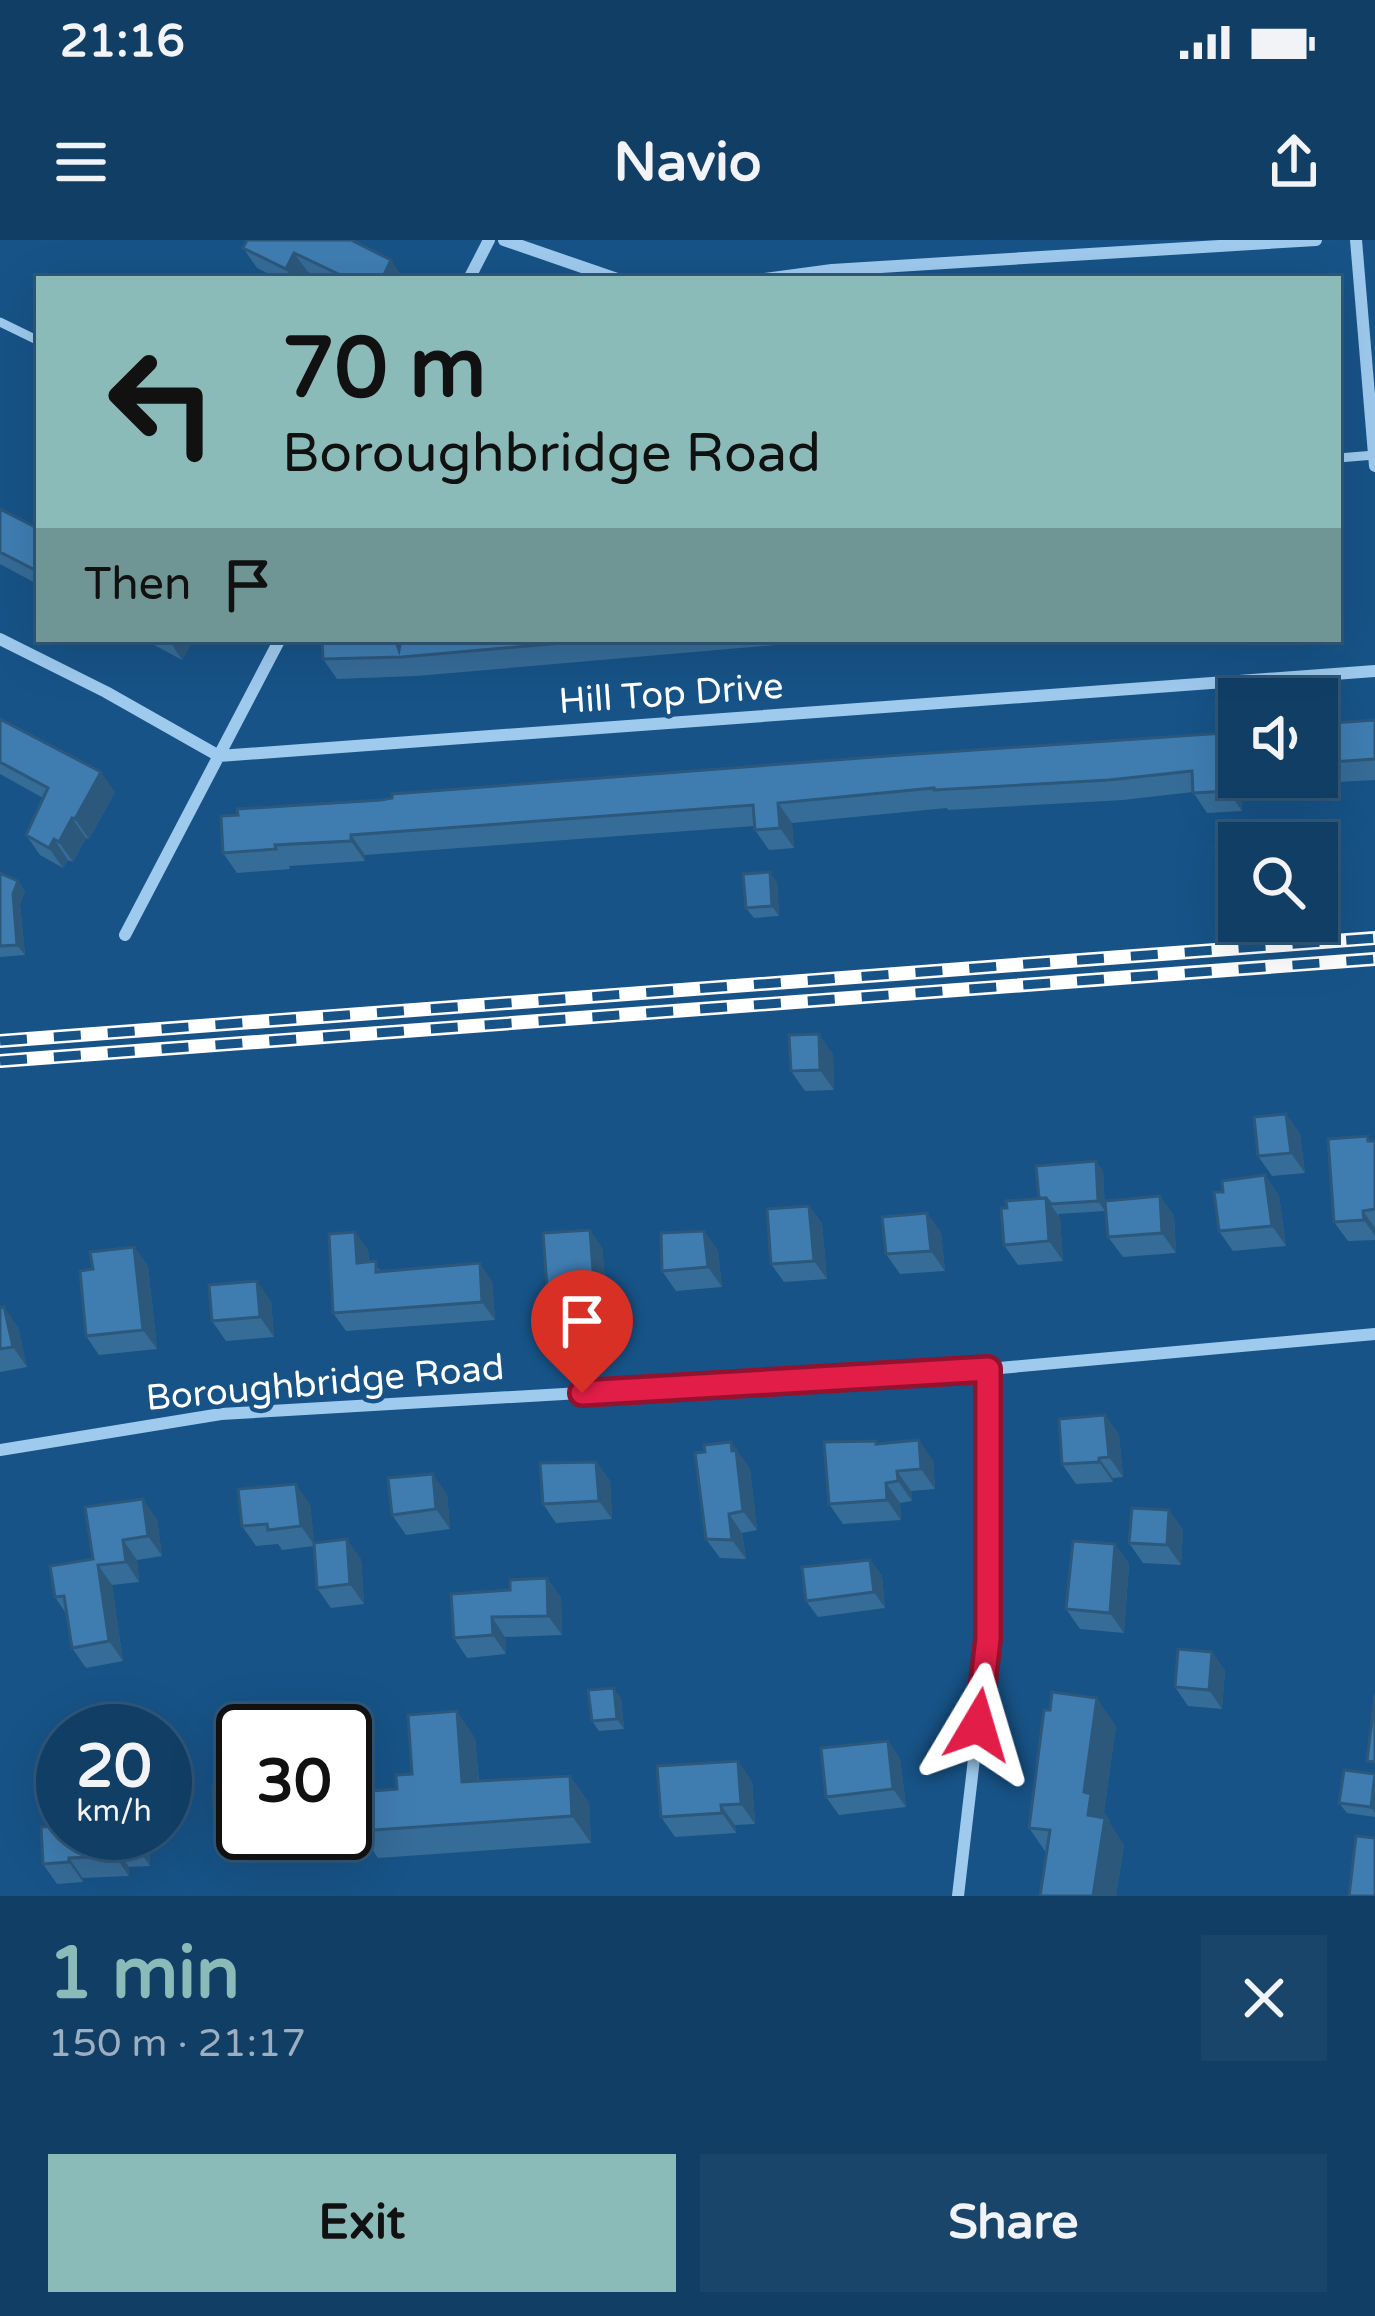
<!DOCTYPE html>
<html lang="en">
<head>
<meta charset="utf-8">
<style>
  :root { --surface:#113e65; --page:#1a456b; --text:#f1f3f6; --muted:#9caebf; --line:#305779; --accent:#8bbbb9 }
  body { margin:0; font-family:"Varela Round",sans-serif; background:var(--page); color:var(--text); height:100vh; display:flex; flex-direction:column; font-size:45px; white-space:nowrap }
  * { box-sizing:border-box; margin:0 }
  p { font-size:39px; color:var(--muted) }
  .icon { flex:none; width:66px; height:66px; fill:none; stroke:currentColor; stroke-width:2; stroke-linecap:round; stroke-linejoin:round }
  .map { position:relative; height:1656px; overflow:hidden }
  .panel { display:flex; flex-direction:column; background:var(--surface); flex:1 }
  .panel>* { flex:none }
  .hud { position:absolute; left:36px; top:36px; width:1305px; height:366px; border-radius:0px; box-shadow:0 12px 48px #0002,0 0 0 3px var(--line); background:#8bbbb9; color:#111; overflow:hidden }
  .fabs { position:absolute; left:1218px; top:438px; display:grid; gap:24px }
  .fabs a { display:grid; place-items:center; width:120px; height:120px; border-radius:0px; background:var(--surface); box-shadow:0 12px 48px #0002,0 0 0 3px var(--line); font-size:60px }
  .speed { position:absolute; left:36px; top:1464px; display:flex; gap:24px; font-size:60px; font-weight:700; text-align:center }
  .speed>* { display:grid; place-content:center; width:156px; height:156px; border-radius:50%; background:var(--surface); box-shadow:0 12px 48px #0002,0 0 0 3px var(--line); line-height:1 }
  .speed small { font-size:30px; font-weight:400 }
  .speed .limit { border:6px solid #111; border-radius:18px; background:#fff; color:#111 }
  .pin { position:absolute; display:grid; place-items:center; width:102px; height:102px; color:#fff; margin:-123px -51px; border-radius:50% 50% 50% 0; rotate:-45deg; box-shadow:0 0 12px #0007 }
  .pin .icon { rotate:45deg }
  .me { position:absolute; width:132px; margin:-66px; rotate:7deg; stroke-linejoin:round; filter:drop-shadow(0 0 9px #0008) }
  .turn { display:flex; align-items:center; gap:42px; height:252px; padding:0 48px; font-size:54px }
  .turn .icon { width:156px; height:156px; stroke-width:2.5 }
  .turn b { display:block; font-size:84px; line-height:102px }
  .then { display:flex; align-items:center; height:114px; padding:0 48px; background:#0003; gap:24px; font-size:45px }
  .round { display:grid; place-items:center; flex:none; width:126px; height:126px; border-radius:0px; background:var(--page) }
  .overview { display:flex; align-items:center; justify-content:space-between; height:204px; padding:0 48px }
  h1 { font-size:72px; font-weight:800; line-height:90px; color:var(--accent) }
  .button { display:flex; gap:24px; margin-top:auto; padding:24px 48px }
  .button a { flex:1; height:138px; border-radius:0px; background:var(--accent); color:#111; font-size:48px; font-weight:800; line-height:138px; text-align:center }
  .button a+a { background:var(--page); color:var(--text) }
  .status { display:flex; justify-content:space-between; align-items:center; height:84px; padding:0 60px; background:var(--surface); direction:ltr }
  .status svg { height:33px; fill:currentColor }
  header { display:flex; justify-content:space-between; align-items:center; height:156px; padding:0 48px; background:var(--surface); font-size:54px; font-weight:800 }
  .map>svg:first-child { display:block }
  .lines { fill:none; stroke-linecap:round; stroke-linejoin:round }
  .lane { stroke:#9ecaee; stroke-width:9 }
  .street { stroke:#9ecaee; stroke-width:12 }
  .rail-casing { stroke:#fff; stroke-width:14 }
  .rail { stroke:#175387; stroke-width:9; stroke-dasharray:27; stroke-linecap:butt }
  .wall { fill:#366c98 }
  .shaded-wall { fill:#2c587c }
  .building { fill:#3f7db1; stroke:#2c587c; stroke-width:3 }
  .route-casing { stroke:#92132f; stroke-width:30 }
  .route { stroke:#e11d48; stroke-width:21 }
  .labels { text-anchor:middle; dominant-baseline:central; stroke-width:9; stroke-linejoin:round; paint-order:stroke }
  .street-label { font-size:36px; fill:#fff; stroke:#175387 }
</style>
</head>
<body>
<div class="status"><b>21:16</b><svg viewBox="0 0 49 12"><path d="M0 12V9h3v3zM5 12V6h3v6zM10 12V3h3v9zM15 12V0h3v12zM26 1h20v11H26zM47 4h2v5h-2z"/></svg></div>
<header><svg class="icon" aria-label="menu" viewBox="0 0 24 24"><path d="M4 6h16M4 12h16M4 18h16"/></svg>Navio<svg class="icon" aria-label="share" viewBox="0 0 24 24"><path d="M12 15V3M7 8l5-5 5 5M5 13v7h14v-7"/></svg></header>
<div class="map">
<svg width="1375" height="1656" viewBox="0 0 1375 1656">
  <rect width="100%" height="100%" fill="#175387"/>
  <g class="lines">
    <!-- lane -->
    <path class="lane" d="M0,82L39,101
      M1338,218L1375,215"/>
    <!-- street -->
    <path class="street" d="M504,0L617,39
      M1356,0L1375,226
      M469,39L489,0
      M765,39L832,30L1316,0
      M0,399L106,452L219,516L1375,431
      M125,695L280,399
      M0,1210L221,1174L989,1129L1375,1094
      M958,1656L988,1399L989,1129"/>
    <!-- rail casing -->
    <g class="rail-casing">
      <path id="rail" d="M0,801L1375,698
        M0,821L1375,719"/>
    </g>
    <!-- rail -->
    <use href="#rail" class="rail"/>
  </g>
  <!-- wall -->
  <path class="wall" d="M247,0L404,39H322L308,32L305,39H279L257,28L243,8Z
    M0,269L39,289V345L0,324Z
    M143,399H194L182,420Z
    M401,399H897L868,402L777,405L416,436L337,439L323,419Z
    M0,479L115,552L89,599L86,598L73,622L68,620L63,628L40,615L26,595L43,558L0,534Z
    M1375,480V540L1262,546L1263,549L1241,550L1242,571L1207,573L1193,552L1123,560L948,570L947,568L792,583L794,608L769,610L755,590L754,586L365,615V621L289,626L290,629L237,633L223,613L381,560L1239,492V537H1317V484Z
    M0,633L18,641L25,652L20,664L25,715L0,717Z
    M777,642L779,676L754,678L746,668Z
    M833,814L834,850L805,851L791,831Z
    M1286,874L1300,894L1305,933L1272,936L1258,916Z
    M1371,901H1375V1000L1348,1001L1334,982Z
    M1103,931L1105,971L1058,974L1060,978L1063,1021L1018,1025L1004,1005L1039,958Z
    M1265,935L1279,956L1286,1006L1233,1011L1219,991L1223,952Z
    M1160,956L1174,976L1176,1013L1123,1017L1108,997Z
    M809,966L822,984L827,1039L784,1042L771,1024Z
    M927,973L941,993L945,1031L900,1034L886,1014Z
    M704,991L718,1011L722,1047L676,1051L662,1031Z
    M355,992L368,1010L369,1022L383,1032L492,1041L495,1080L346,1091L333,1073Z
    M134,1007L148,1026L157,1109L99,1115L86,1096L93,1029Z
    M602,1007L607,1060L560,1064L547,1047Z
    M271,1061L274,1097L226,1101L212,1081Z
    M0,1068L18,1087L27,1127L0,1132Z
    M1105,1175L1119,1195L1123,1237L1113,1238V1242L1076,1244L1062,1224Z
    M876,1201L878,1204L933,1220L935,1249L911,1251L912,1261L900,1263L901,1280L843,1284L829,1264Z
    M731,1202L750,1229L757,1290L742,1293L746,1319L720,1318L706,1299Z
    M596,1222L610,1241L612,1279L556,1283L543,1264Z
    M447,1254L450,1289L406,1295L392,1275Z
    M310,1264L314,1305L361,1319L364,1364L331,1368L317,1348L314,1306L282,1310L278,1304L256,1306L242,1286Z
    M1169,1270L1183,1290L1181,1325L1143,1323L1129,1303Z
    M157,1279L162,1316L137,1320L139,1342L112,1345L123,1421L86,1428L72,1408L67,1375L55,1357L93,1319Z
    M1115,1304L1129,1324L1124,1393L1080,1389L1066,1369Z
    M870,1320L882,1336L885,1368L818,1377L806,1361Z
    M547,1338L561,1358L562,1395L505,1397L506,1414L467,1418L454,1398L510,1350Z
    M1212,1412L1225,1431L1222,1469L1188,1466L1175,1447Z
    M621,1458L624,1489L599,1491L592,1481Z
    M1116,1486L1104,1572L1110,1581V1584L1124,1605L1116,1656H1040L1047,1614L1029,1588Z
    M475,1498L479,1541L570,1536L589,1563L591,1603L378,1618L360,1591L397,1549L412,1534Z
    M888,1501L900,1519L906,1567L839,1575L826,1557Z
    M1375,1534V1577L1347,1573L1339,1563Z
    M752,1541L755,1584L735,1585L736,1593L675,1597L661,1577Z
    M63,1593H148L150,1626L129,1627V1636L83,1638V1642L57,1644L43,1624Z
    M243,1593H268L270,1617L230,1620L216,1600Z"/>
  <!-- shaded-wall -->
  <path class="shaded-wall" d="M294,13L308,32L305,39H293L286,29Z
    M391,20L404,39H382Z
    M170,399H194L182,420L169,400Z
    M1227,530L1241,550L1242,571L1228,551Z
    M101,532L115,552L89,599L75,579Z
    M778,563L792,583L794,608L780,588Z
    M72,578L86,598L73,622L59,602Z
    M351,595L365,615V621L351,601Z
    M54,599L68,620L63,628L49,608Z
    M770,632L777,642L779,676L772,666Z
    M18,641L25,652L20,664L25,715L17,705L13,654Z
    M819,794L833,814L834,850L820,830Z
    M1286,874L1300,894L1305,933L1291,913Z
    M1096,921L1103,931L1105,971L1098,961Z
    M1265,935L1279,956L1286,1006L1272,986Z
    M1160,956L1174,976L1176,1013L1162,993Z
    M1046,958L1060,978L1063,1021L1049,1001Z
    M809,966L822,984L827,1039L814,1021Z
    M1363,971L1375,988V996L1364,980Z
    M927,973L941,993L945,1031L931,1011Z
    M590,990L602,1007L607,1060L594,1043Z
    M704,991L718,1011L722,1047L708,1027Z
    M355,992L368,1010L370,1041L357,1023Z
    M134,1007L148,1026L157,1109L143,1090Z
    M480,1023L492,1041L495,1080L482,1062Z
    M257,1041L271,1061L274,1097L260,1077Z
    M4,1067L18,1087L27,1127L13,1107Z
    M1105,1175L1119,1195L1123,1237L1109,1217Z
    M919,1200L933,1220L935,1249L921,1229Z
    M731,1202L750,1229L757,1290L743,1271Z
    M1099,1218L1113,1238V1242L1099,1222Z
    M596,1222L610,1241L612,1279L599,1261Z
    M897,1231L911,1251L912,1261L898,1241Z
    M433,1234L447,1254L450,1289L436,1269Z
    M886,1243L900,1263L901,1280L887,1260Z
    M296,1244L310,1264L315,1306L301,1286Z
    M143,1259L157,1279L162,1316L148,1296Z
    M1169,1270L1183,1290L1181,1325L1167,1305Z
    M729,1274L742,1293L746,1319L732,1300Z
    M347,1299L361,1319L364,1364L350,1344Z
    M123,1300L137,1320L139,1342L126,1322Z
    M1115,1304L1129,1324L1124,1393L1110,1373Z
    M870,1320L882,1336L885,1368L874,1352Z
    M98,1325L112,1345L123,1421L109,1401Z
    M547,1338L561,1358L562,1395L548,1376Z
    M492,1377L505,1397L506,1414L493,1395Z
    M1212,1412L1225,1431L1222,1469L1209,1450Z
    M614,1448L621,1458L624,1489L617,1479Z
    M1097,1458L1116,1486L1104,1572L1110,1581V1584L1124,1605L1116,1656H1093L1088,1575L1084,1552Z
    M457,1471L475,1498L481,1569L462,1542Z
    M888,1501L900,1519L906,1567L893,1549Z
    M738,1521L752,1541L755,1584L741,1564Z
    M570,1536L589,1563L591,1603L572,1576Z
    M1375,1537V1573L1371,1567Z
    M721,1565L735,1585L736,1593L722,1573Z
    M136,1593H148L150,1626L136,1606Z
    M256,1593H268L270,1617L256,1597Z
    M115,1607L129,1627V1636L115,1616Z
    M69,1618L83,1638V1642L69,1622Z"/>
  <!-- building -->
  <path class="building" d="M247,0H351L391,20L382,39H349L294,13L286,29L243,8Z
    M0,269L39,289V332L0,312Z
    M322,399H395L399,410L401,399H608L402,417L323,419Z
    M0,479L101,532L75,579L72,578L59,602L54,599L49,608L26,595L48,548L0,522Z
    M1375,480V519L1317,523V484Z
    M1239,492V529L1227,530L1228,551L1193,553L1192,531L1109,540L934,550V548L778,563L780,588L755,590L753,565L351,595V601L275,605L276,609L223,613L221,576L238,575L237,569L381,560L392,558V554L887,516Z
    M770,632L772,666L746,668L743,634Z
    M0,633L18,641L13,654L17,705L0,706Z
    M819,794L820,830L791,831L789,795Z
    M1286,874L1291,913L1258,916L1254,877Z
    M1368,896V901H1375V969L1363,971L1364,980L1334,982L1328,899Z
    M1096,921L1098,961L1051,964L1046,958H1039L1036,926Z
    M1265,935L1272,986L1219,991L1214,952H1223L1222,941Z
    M1160,956L1162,993L1108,997L1105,961Z
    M1046,958L1049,1001L1004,1005L1001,968H1007L1006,961Z
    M809,966L814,1021L771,1024L767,969Z
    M927,973L931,1011L886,1014L882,977Z
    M590,990L594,1043L547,1047L543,993Z
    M704,991L708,1027L662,1031L661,993Z
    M355,992L357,1023L376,1021V1032L480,1023L482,1062L333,1073L329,994Z
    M134,1007L143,1090L86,1096L80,1031L93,1029L90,1012Z
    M257,1041L260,1077L212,1081L209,1045Z
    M4,1067L13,1107L0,1109V1068Z
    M1105,1175L1109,1217L1099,1218V1222L1062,1224L1059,1179Z
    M919,1200L921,1229L897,1231L898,1241L886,1243L887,1260L829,1264L824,1202L876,1201V1204Z
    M731,1202L732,1211L736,1210L743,1271L729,1274L732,1300L706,1299L695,1213L705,1212L704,1205Z
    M596,1222L599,1261L543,1264L540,1223Z
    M433,1234L436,1269L392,1275L388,1238Z
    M296,1244L301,1286L268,1290L267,1284L242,1286L238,1249Z
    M143,1259L148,1296L123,1300L126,1322L98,1325L109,1401L72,1408L64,1356L55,1357L50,1326L93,1319L85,1267Z
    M1132,1268L1169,1270L1167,1305L1129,1303Z
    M347,1299L350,1344L317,1348L314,1303Z
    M1073,1301L1115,1304L1110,1373L1066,1369Z
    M870,1320L874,1352L806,1361L802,1327Z
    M547,1338L548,1376L492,1377L493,1395L454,1398L451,1354L510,1350V1340Z
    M1178,1409L1212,1412L1209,1450L1175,1447Z
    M614,1448L617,1479L592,1481L588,1450Z
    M1052,1452L1097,1458L1084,1552L1091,1554L1088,1575L1105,1578L1093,1656H1040L1050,1590L1029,1588L1044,1470H1050Z
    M1375,1454V1522L1367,1521Z
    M457,1471L462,1542L570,1536L572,1576L360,1591L357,1552L397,1549L396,1535L412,1534L408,1475Z
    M888,1501L893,1549L826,1557L821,1508Z
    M738,1521L741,1564L721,1565L722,1573L661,1577L657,1526Z
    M1344,1530L1375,1534L1371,1567L1339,1563Z
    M243,1545V1593H256V1597L216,1600L213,1547Z
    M63,1586V1593H136V1606L115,1607V1616L69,1618V1622L43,1624L41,1587Z
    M1356,1596L1375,1598V1656H1349Z"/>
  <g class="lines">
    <!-- route casing -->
    <g class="route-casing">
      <path id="route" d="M582,1153L988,1129V1399L978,1485"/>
    </g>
    <!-- route -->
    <use href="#route" class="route"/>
  </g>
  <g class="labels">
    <!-- street labels -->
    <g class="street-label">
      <text transform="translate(671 454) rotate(-4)">Hill Top Drive</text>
      <text transform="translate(325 1143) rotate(-5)">Boroughbridge Road</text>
    </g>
  </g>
</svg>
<div class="fabs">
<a><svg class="icon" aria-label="sound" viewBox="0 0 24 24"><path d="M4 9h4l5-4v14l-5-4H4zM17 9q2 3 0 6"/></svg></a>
<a><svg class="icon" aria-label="search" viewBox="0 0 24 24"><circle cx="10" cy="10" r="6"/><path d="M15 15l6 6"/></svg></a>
</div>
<div class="speed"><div>20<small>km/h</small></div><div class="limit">30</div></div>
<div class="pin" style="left:582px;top:1153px;background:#d93025"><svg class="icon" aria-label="arrive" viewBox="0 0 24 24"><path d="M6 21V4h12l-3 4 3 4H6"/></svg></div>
<svg class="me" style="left:978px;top:1485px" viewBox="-20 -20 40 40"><path d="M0-17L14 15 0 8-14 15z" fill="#e11d48" stroke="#fff" stroke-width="4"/></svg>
<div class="hud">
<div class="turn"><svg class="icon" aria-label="left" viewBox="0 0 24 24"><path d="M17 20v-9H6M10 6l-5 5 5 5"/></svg><div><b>70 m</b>Boroughbridge Road</div></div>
<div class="then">Then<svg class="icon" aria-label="arrive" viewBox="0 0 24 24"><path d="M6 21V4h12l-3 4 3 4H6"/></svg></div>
</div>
</div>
<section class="panel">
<div class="overview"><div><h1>1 min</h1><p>150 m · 21:17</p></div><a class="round"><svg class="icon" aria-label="close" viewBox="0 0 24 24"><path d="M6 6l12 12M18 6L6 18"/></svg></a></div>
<div class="button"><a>Exit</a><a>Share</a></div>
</section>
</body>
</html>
